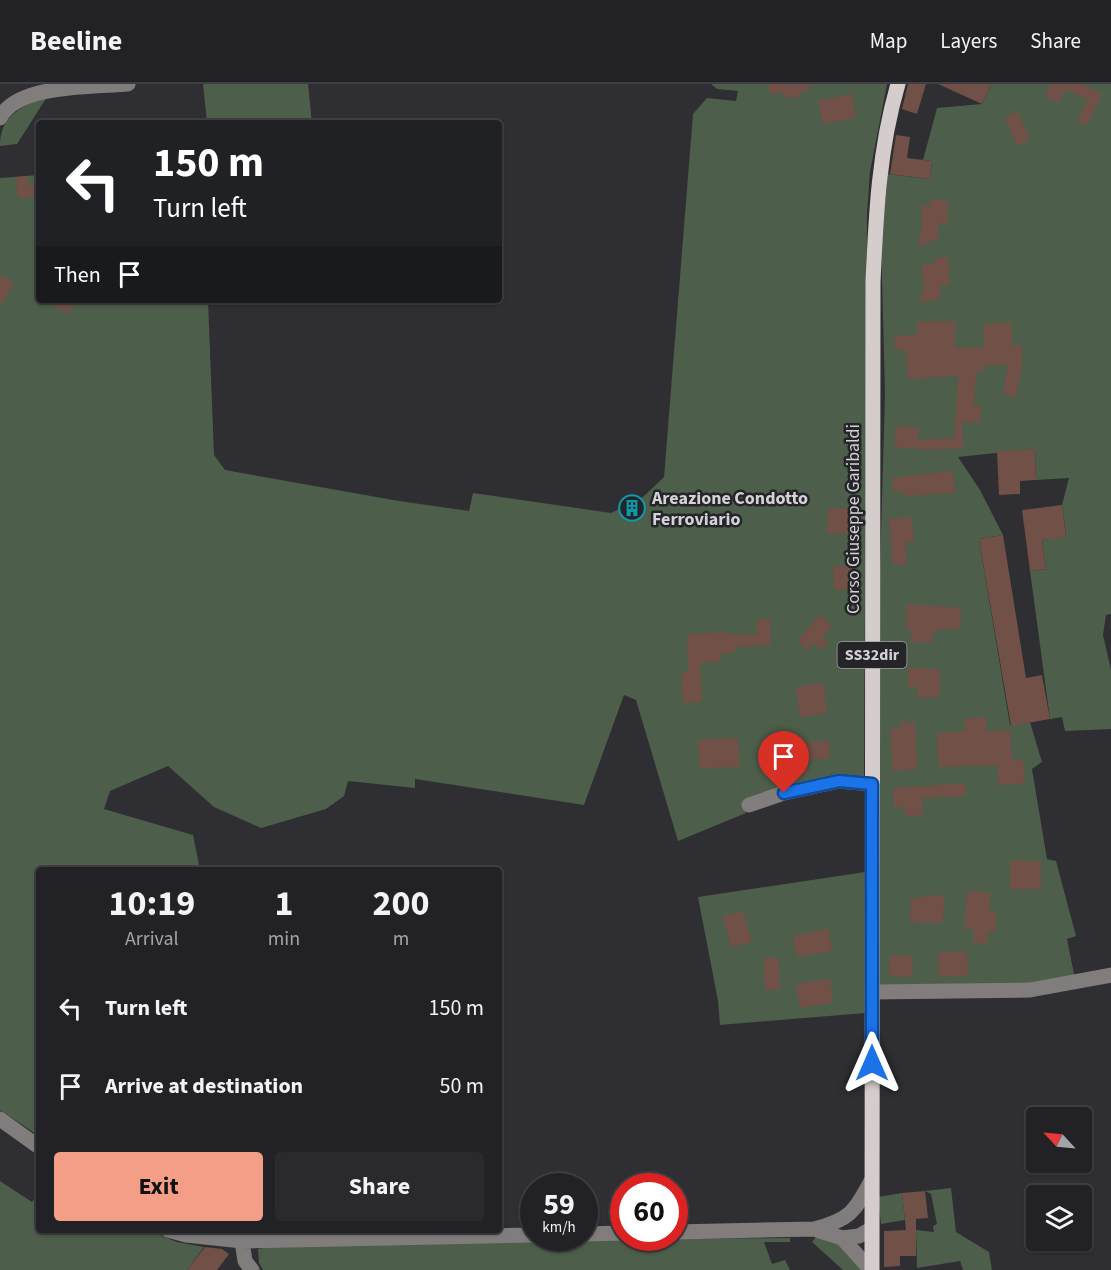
<!DOCTYPE html>
<html lang="en">
<head>
<meta charset="utf-8">
<style>
  :root { --surface:#222226; --page:#2a2a2e; --text:#f1f3f6; --muted:#a2a4a7; --line:#3f3f43; --accent:#f49e88 }
  body { margin:0; font-family:"Source Sans 3",sans-serif; background:var(--page); color:var(--text); height:100vh; display:flex; flex-direction:column; font-size:22px; white-space:nowrap }
  * { box-sizing:border-box; margin:0 }
  p { font-size:20px; color:var(--muted) }
  .icon { flex:none; width:33px; height:33px; fill:none; stroke:currentColor; stroke-width:2; stroke-linecap:round; stroke-linejoin:round }
  .map { position:relative; flex:1; overflow:hidden }
  .panel { position:absolute; left:36px; top:783px; width:466px; height:366px; display:flex; flex-direction:column; background:var(--surface); border-radius:6px; box-shadow:0 2px 4px #0004,0 0 0 2px var(--line) }
  .panel>* { flex:none }
  .banner { position:absolute; left:36px; top:36px; width:466px; height:183px; border-radius:6px; box-shadow:0 2px 4px #0004,0 0 0 2px var(--line); background:#202124; color:#fff; overflow:hidden }
  .needle { width:39px; rotate:296deg }
  .fabs { position:absolute; left:1026px; top:1023px; display:grid; gap:12px }
  .fabs a { display:grid; place-items:center; width:66px; height:66px; border-radius:6px; background:var(--surface); box-shadow:0 2px 4px #0004,0 0 0 2px var(--line); font-size:30px }
  .speed { position:absolute; left:520px; top:1089px; display:flex; gap:12px; font-size:30px; font-weight:700; text-align:center }
  .speed>* { display:grid; place-content:center; width:78px; height:78px; border-radius:50%; background:var(--surface); box-shadow:0 2px 4px #0004,0 0 0 2px var(--line); line-height:1 }
  .speed small { font-size:15px; font-weight:400 }
  .speed .limit { border:9px solid #d22; background:#fff; color:#111 }
  .pin { position:absolute; display:grid; place-items:center; width:51px; height:51px; color:#fff; margin:-62px -26px; border-radius:50% 50% 50% 0; rotate:-45deg; box-shadow:0 0 6px #0007 }
  .pin .icon { rotate:45deg }
  .me { position:absolute; width:66px; margin:-33px; rotate:0deg; stroke-linejoin:round; filter:drop-shadow(0 0 4px #0008) }
  .turn { display:flex; align-items:center; gap:21px; height:126px; padding:0 18px; font-size:27px }
  .turn .icon { width:78px; height:78px; stroke-width:2.5 }
  .turn b { display:block; font-size:42px; line-height:51px }
  .then { display:flex; align-items:center; height:57px; padding:0 18px; background:#0003; gap:12px; font-size:22px }
  .eta { display:flex; justify-content:space-evenly; align-items:center; height:102px; text-align:center }
  .eta b { font-size:36px; font-weight:700; line-height:42px }
  .primary-button { display:flex; gap:12px; margin-top:auto; padding:12px 18px }
  .primary-button a { flex:1; height:69px; border-radius:6px; background:var(--accent); color:#111; font-size:24px; font-weight:700; line-height:69px; text-align:center }
  .primary-button a+a { background:var(--page); color:var(--text) }
  ul { padding:0; list-style:none }
  li { display:flex; align-items:center; gap:18px; height:78px; padding:0 18px }
  li div { flex:1 }
  li b { display:block; font-size:22px }
  li em { font-style:normal }
  header { display:flex; align-items:center; gap:36px; box-sizing:border-box; height:84px; padding:0 30px; background:var(--surface); border-bottom:2px solid var(--line) }
  header strong { font-size:28px }
  nav { display:flex; gap:33px; margin-inline-start:auto; font-size:21px }
  .map>svg:first-child { display:block }
  .green { fill:#4d5e4a }
  .building { fill:#705047 }
  .lines { fill:none; stroke-linecap:round; stroke-linejoin:round }
  .minor { stroke:#817d7d; stroke-width:15 }
  .major { stroke:#d5cdcc; stroke-width:15 }
  .route-casing { stroke:#114b97; stroke-width:15 }
  .route { stroke:#1a73e8; stroke-width:10 }
  .labels { text-anchor:middle; dominant-baseline:central; stroke-width:5; stroke-linejoin:round; paint-order:stroke }
  .shield { fill:#242429; stroke:#9e9ea3; stroke-width:1.5 }
  .shield-label { font-size:16px; font-weight:bold; fill:#d3d3d7 }
  .poi-label { font-size:18px; font-weight:bold; fill:#d3d3d7; stroke:#242429; text-anchor:start }
  .street-label { font-size:18px; fill:#d3d3d7; stroke:#242429 }
</style>
</head>
<body>
<header>
<strong>Beeline</strong>
<nav><a>Map</a><a>Layers</a><a>Share</a></nav>
</header>
<div class="map">
<svg width="1111" height="1186" viewBox="0 0 1111 1186">
  <rect width="100%" height="100%" fill="#2e2e33"/>
  <!-- green -->
  <path class="green" d="M203,0H308L312,39H207Z
    M711,0H887L870,88L867,129L864,695C817,689 786,704 743,719L746,729L678,757L636,616L624,611L584,721L415,695V704L348,697L344,712L326,725L261,744L214,723L168,682L110,707L104,725L193,751L200,786H39V1052L0,1026V94L39,91V216H208L214,371L225,386L399,417L469,427L473,409L611,429L643,413L664,393L693,30L707,14L736,17L738,7L717,5Z
    M991,0H1111V530L1106,531L1103,551L1111,586V645L1065,647L1062,633L1050,635L1030,487L1046,485L1042,456L1066,452L1062,421L1069,394L1036,396L1035,365L958,373L980,406L1003,451L979,455L1010,641L1030,638L1042,678L1032,685L1047,775L1056,777L1076,852L1067,855L1075,895L1027,901L878,903L879,521L885,310L881,154L888,90L930,95L932,77L923,76L937,24L982,20Z
    M47,13L17,60L0,62C0,31 22,22 47,13Z
    M865,788V929L720,941L718,917L698,813Z
    M0,1097L32,1118L39,1107V1146H148L177,1158L204,1163L187,1186H0Z
    M951,1104L956,1148L989,1168L992,1186H963L960,1177L917,1184L916,1146L934,1148L933,1142L937,1140L931,1110L925,1107Z
    M902,1109L905,1136L881,1140L878,1113Z
    M816,1153L836,1155L864,1186H843L812,1158Z
    M790,1154V1158H764L772,1180L785,1176L790,1186H263L259,1179L258,1165L269,1163L601,1155Z"/>
  <!-- building -->
  <path class="building" d="M769,0H809V8H800V13L783,14V9L770,10Z
    M908,0H926L917,30L902,25Z
    M938,0H991L982,20Z
    M1051,0H1082L1102,10L1086,42L1077,37L1088,16L1066,5L1058,19L1045,12Z
    M852,10L856,34L823,40L818,17Z
    M1017,27L1030,56L1017,62L1005,33Z
    M896,51L910,53L907,74L932,77L930,95L890,90Z
    M27,92L28,101L39,100V112L18,114L16,93Z
    M930,116H948L947,140L938,139V154L918,163L922,142L921,121L930,122Z
    M949,173V201H940V215L919,219L924,202L921,180H935V174Z
    M0,191L14,199L0,222Z
    M39,216H65L74,220L70,230Z
    M955,237V264L984,263L983,240L1011,238L1013,262L1022,261V282L1016,313L1003,310L1008,281L984,282V287L976,288L974,321H981L980,339L962,338L963,364L927,366L894,363L896,342L919,344L918,356L954,354L958,292L908,295L906,266H895L894,252L917,251L916,238Z
    M1035,365L1036,396L1020,397V410L999,411L997,367Z
    M953,387L955,409L905,412L904,407L893,408L892,394Z
    M708,409L711,419L694,424L691,415Z
    M1062,421L1066,453L1042,456L1046,485L1030,487L1022,426Z
    M828,424L855,425L854,450L827,449Z
    M912,433L914,458L905,459L907,480L893,481L889,435Z
    M1003,451L1026,594L1042,591L1050,635L1011,642L979,455Z
    M856,481L857,505L834,506L833,482Z
    M907,520L961,524V545H938V549H933L932,559L911,558V545H906Z
    M820,531L832,542L822,553L828,558L821,566L813,559L807,566L797,556Z
    M770,535L771,561L734,563V569L720,570V578L700,579L702,618L683,619L681,589L688,588L687,550L731,548V551L757,550L756,536Z
    M908,584L940,585L939,614L917,613L918,603H908Z
    M824,599L827,629L800,633L796,603Z
    M986,633L987,648L1010,646L1012,676L1023,675L1025,699L999,701L997,681L938,683L937,649L965,647L964,635Z
    M901,638H915L917,685L893,687L890,644H901Z
    M738,654L740,683L700,684L698,656Z
    M829,657L830,674L807,676L809,690L785,692L784,671L795,670V659Z
    M965,699L966,712L922,714L923,731L905,732V723L894,724L893,704Z
    M1010,776L1041,777V805H1010Z
    M967,807L991,809L989,827H997L995,848H988L987,860L973,859L974,846L964,845Z
    M924,811L944,812L943,839L910,838L911,814H924Z
    M743,827L752,858L731,863L723,832Z
    M828,845L832,867L797,873L793,852Z
    M967,867L968,891L939,893L938,868Z
    M890,871L913,872L912,893L889,892Z
    M764,874H779L780,905L765,906Z
    M830,895L833,919L800,924L796,900Z
    M925,1107L928,1134L916,1135V1172H900V1182L884,1183V1147L906,1146L902,1109Z
    M205,1163L222,1165L229,1170L217,1186H187Z"/>
  <g class="lines">
    <!-- minor -->
    <path class="minor" d="M0,34C17,0 93,3 128,0
      M749,721L784,709L839,697L872,700
      M872,908L1030,906L1111,891
      M0,1035L39,1063
      M814,1145L842,1154L871,1186
      M168,1146L186,1151L242,1157L534,1151
      M675,1148L814,1145C849,1136 855,1128 871,1097
      M585,1150L624,1149
      M842,1154L859,1152L871,1145
      M242,1157L245,1177L252,1186"/>
    <!-- major -->
    <path class="major" d="M872,1186L873,198C876,130 879,65 898,0"/>
  </g>
  <g class="lines">
    <!-- route casing -->
    <g class="route-casing">
      <path id="route" d="M784,709L839,697L872,700V979"/>
    </g>
    <!-- route -->
    <use href="#route" class="route"/>
  </g>
  <!-- icons -->
  <defs>
    <g id="building-ring" transform="scale(1.35)"><circle r="9.5" fill="#242429" stroke="#0f9aa8" stroke-width="1.5"/><path d="M-4-6H4V6H1V3H-1V6H-4ZM-2.5-4.3h1.7v1.8h-1.7ZM.8-4.3h1.7v1.8H.8ZM-2.5-1h1.7V.8h-1.7ZM.8-1h1.7V.8H.8Z" fill="#0f9aa8"/></g>
  </defs>
  <g fill-rule="evenodd">
    <use href="#building-ring" x="632" y="424"/>
  </g>
  <g class="labels">
    <!-- shield labels -->
    <rect class="shield" x="837.5" y="558" width="69" height="26" rx="4.5"/>
    <g class="shield-label">
      <text x="872" y="571">SS32dir</text>
    </g>
    <!-- poi labels -->
    <g class="poi-label">
      <text x="652" y="414">Areazione Condotto<tspan x="652" dy="21">Ferroviario</tspan></text>
    </g>
    <!-- street labels -->
    <g class="street-label">
      <text transform="translate(853 435) rotate(-90)">Corso Giuseppe Garibaldi</text>
    </g>
  </g>
</svg>
<div class="fabs">
<a><svg class="needle" viewBox="-14 -14 28 28"><path d="M0-13l5 13h-10z" fill="#e53935"/><path d="M0 13l5-13h-10z" fill="#a2a4a7"/></svg></a>
<a><svg class="icon" aria-label="layers" viewBox="0 0 24 24"><path d="M12 4l9 5-9 5-9-5zM3 14l9 5 9-5"/></svg></a>
</div>
<div class="speed"><div>59<small>km/h</small></div><div class="limit">60</div></div>
<div class="pin" style="left:784px;top:709px;background:#d93025"><svg class="icon" aria-label="arrive" viewBox="0 0 24 24"><path d="M6 21V4h12l-3 4 3 4H6"/></svg></div>
<svg class="me" style="left:872px;top:979px" viewBox="-20 -20 40 40"><path d="M0-17L14 15 0 8-14 15z" fill="#1a73e8" stroke="#fff" stroke-width="4"/></svg>
<div class="banner">
<div class="turn"><svg class="icon" aria-label="left" viewBox="0 0 24 24"><path d="M17 20v-9H6M10 6l-5 5 5 5"/></svg><div><b>150 m</b>Turn left</div></div>
<div class="then">Then<svg class="icon" aria-label="arrive" viewBox="0 0 24 24"><path d="M6 21V4h12l-3 4 3 4H6"/></svg></div>
</div>
<section class="panel">
<div class="eta">
<div><b>10:19</b><p>Arrival</p></div>
<div><b>1</b><p>min</p></div>
<div><b>200</b><p>m</p></div>
</div>
<ul>
<li><svg class="icon" aria-label="left" viewBox="0 0 24 24"><path d="M17 20v-9H6M10 6l-5 5 5 5"/></svg><div><b>Turn left</b></div><em>150 m</em></li>
<li><svg class="icon" aria-label="arrive" viewBox="0 0 24 24"><path d="M6 21V4h12l-3 4 3 4H6"/></svg><div><b>Arrive at destination</b></div><em>50 m</em></li>
</ul>
<div class="primary-button"><a>Exit</a><a>Share</a></div>
</section>
</div>
</body>
</html>
